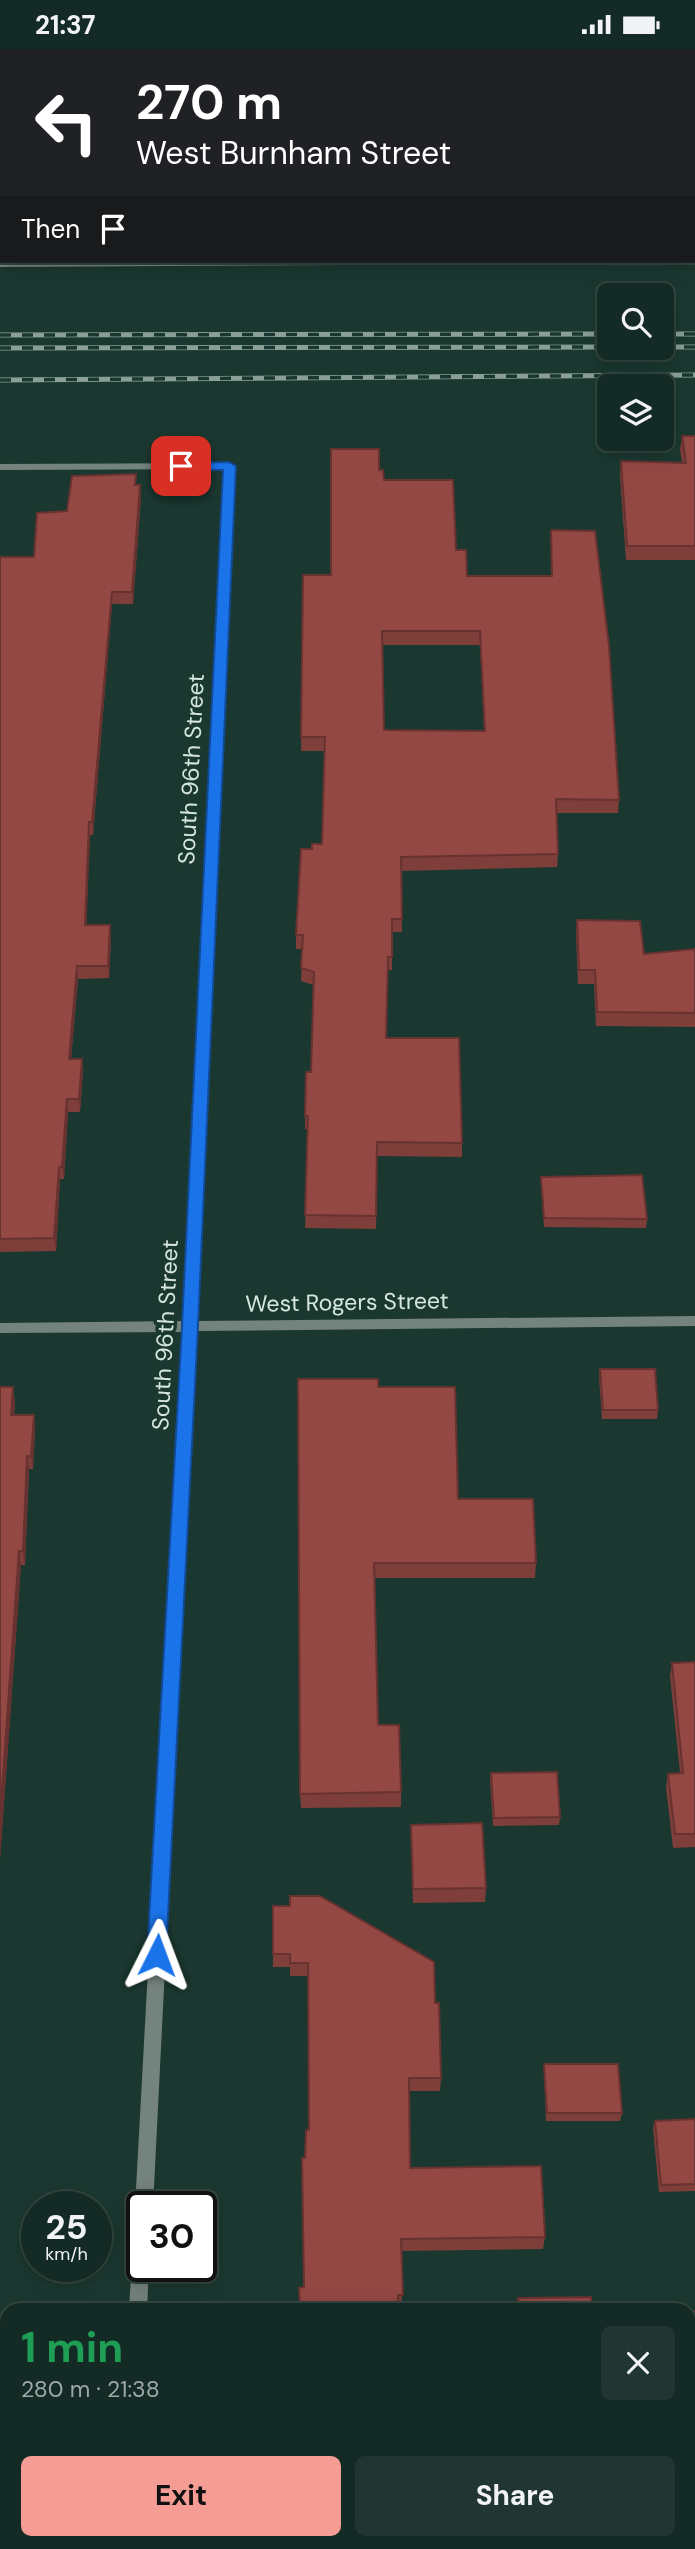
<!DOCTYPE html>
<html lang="en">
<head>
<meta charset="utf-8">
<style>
  :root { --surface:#142a24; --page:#213631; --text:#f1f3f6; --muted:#9da7a6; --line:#334641; --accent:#f59c95 }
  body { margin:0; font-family:"DM Sans",sans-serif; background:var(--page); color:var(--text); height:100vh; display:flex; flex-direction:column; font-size:26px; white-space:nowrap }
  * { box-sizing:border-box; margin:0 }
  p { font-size:23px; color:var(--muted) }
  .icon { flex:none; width:38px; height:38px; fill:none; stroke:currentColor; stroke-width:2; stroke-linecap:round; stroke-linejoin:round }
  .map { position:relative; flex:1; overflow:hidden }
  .drawer { position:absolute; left:0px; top:2254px; width:696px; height:247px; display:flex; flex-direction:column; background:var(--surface); border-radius:21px 21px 0 0; box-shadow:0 4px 18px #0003,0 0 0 2px var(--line) }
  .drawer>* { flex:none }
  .guide { position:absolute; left:0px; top:0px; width:696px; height:214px; box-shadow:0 4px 18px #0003,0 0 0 2px var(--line); background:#202124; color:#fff; overflow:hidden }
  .controls { position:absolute; left:597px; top:234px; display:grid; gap:14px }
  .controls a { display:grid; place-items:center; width:77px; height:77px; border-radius:10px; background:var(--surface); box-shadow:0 4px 18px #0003,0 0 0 2px var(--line); font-size:35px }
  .speed { position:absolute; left:21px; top:2142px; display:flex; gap:14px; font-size:35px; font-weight:700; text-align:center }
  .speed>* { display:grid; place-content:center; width:91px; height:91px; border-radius:50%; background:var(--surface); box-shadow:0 4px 18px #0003,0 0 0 2px var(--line); line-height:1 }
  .speed small { font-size:18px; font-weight:400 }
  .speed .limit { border:4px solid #111; border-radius:10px; background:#fff; color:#111 }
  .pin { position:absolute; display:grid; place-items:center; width:60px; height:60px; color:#fff; margin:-30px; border-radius:14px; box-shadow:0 4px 10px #0006 }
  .me { position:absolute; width:77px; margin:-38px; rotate:3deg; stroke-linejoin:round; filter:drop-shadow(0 0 5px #0008) }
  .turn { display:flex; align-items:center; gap:24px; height:147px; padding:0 21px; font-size:32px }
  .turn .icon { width:91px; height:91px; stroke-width:2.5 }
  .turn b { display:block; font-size:49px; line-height:60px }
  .then { display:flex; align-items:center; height:66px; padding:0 21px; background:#0003; gap:14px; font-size:26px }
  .round { display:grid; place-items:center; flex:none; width:74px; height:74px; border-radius:10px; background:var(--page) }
  .headline { display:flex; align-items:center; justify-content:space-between; height:119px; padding:0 21px }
  h1 { font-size:42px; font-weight:700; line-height:52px; color:#1e9e55 }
  .primary-button { display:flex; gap:14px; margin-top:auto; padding:14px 21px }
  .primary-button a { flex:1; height:80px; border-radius:10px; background:var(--accent); color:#111; font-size:28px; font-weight:700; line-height:80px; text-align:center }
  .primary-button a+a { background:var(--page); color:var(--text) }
  .status { display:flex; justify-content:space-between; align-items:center; height:49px; padding:0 35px; background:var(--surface); direction:ltr }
  .status svg { height:19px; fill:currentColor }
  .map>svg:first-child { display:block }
  .green { fill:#216958 }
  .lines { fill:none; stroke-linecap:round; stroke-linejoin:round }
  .lane { fill:#75837e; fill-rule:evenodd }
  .street { fill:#75837e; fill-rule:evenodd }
  .rail-casing { stroke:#899f98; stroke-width:5 }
  .rail { stroke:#1b3830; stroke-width:3.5; stroke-dasharray:11; stroke-linecap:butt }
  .wall { fill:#7e3e3a; fill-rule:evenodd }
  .shaded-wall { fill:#673230 }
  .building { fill:#934844; stroke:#673230; stroke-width:2; fill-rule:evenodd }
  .route { fill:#1a73e8; stroke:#114b97; stroke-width:2 }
  .labels { text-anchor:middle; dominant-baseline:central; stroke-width:7; stroke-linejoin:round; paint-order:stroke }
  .street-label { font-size:23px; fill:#d5e6e0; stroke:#1b3830 }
</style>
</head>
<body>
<div class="status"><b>21:37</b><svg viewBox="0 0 49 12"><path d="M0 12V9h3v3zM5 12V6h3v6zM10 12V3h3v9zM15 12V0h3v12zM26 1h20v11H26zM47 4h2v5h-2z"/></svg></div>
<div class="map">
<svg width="695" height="2500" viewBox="0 0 695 2500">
  <rect width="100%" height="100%" fill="#1b3830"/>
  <!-- green -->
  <path class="green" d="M0,0H228L2,2L0,205Z"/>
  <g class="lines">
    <!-- lane -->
    <path class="lane" d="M0,212H531L526,215L0,218Z"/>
    <!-- street -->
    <path class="street" d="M246,0H256V2H246Z
      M229,414L234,417L197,1272L695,1267V1277L197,1282L153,2158H142V2165L138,2164L135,2158L183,1283L0,1284V1274L183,1272L223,420L0,421V415Z
      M142,2184V2217H149L147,2261H129L133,2192L136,2186Z
      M117,2494H135L134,2500H116Z"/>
    <!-- rail casing -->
    <g class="rail-casing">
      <path id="rail" d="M662,285H695
        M0,286L609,285
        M662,298H695
        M0,299L609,298
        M0,331L695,326"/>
    </g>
    <!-- rail -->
    <use href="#rail" class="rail"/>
  </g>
  <!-- wall -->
  <path class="wall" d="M682,387H695V511H626L620,427L621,412L682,413L680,401Z
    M379,421L384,431L456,501L467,527H551V481L619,751L618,764H556L558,805L557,818L401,822L402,883H392V921H388L386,989L462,1094V1108L377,1107L376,1180L305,1179L308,1080H305L306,1023H311L313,936L301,932L302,900H296V886L312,800L322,795L325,702H301L303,526H331ZM383,596H480L484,682L384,681Z
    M136,425V436H140L141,449L133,555H112L93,786H90L86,876H110L111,889L109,929L78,930L71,1010H82L83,1022L80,1063H68L64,1130H60L56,1202L0,1203V508H34L67,462Z
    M577,871L644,905L695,900V978L596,977L594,935H578L576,885Z
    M541,1128L647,1170L646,1179L544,1178L541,1137Z
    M600,1320L658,1361L657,1370H602L599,1328Z
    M0,1338L15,1352L14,1366H34L35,1380L33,1420H29L25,1516H21L0,1810Z
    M378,1338L458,1450L536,1514L535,1529H375L378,1676L401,1743V1758L301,1759L300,1745Z
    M695,1613V1798L673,1799L666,1738L668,1725L680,1724L670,1627L672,1614Z
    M491,1724L560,1768L559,1776L493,1777L490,1732Z
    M411,1776L486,1839L485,1853L413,1854Z
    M273,1857L435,1954L441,2029L440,2042H409L410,2119L545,2188L543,2200L401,2202L402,2258H398L304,2238L305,2109L309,2081L308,1927H290V1918H273Z
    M544,2015L622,2064L620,2072H546L544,2022Z
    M695,2070V2142L659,2143L653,2079L655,2072Z
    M690,2262H695V2326H690Z"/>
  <!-- shaded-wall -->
  <path class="shaded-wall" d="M140,436L141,449L133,555L132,543Z
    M112,543V555L93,786L92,773Z
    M89,773L90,786L86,889L85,876Z
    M110,876L111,889L109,929L108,917Z
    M77,917L78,930L70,1022L69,1010Z
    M82,1010L83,1022L80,1063L79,1050Z
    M67,1050L68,1063L64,1130L62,1118Z
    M59,1118L60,1130L56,1202L54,1189Z
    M13,1338L15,1352L13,1380L11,1366Z
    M34,1366L35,1380L33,1420L31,1407Z
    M27,1407L29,1420L25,1516L23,1502Z
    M19,1502L21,1516L0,1810V1768Z
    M7,2312V2344L0,2423V2385Z"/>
  <!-- building -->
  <path class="building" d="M38,0H92V2H38Z
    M339,0H490V1L675,2H338Z
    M682,387H695V497H627L621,412L686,414Z
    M331,400H379V421H383L384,431H453L456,501H466L467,527H552L551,481L595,482L609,597L619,751L556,750L558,805L401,808L402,870H392V908H388L386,989H459L462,1094L377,1093L376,1167L305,1166L308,1067H305L306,1023H311L314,923L301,919L303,886H296L301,800H312V795H322L325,688H301L303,526H331ZM382,582H480L485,682L384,681Z
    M136,425L135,436H140L132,543H112L92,773H89L85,876H110L108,917H77L69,1010H82L79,1050H67L62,1118H59L54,1189L0,1190V508H34L37,464L67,462L72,427Z
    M577,871L640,872L644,905L695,900V964L597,963L595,921H579Z
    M642,1126L647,1170L544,1169L541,1128Z
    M600,1320H655L658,1361H603Z
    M298,1330H378V1338H455L458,1450H533L536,1514H374L378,1676H399L401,1743L300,1745Z
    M0,1338H13L11,1366H34L31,1407H27L23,1502H19L0,1768Z
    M695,1613V1785H675L668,1725L683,1724L672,1614Z
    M557,1723L560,1768L494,1769L491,1724Z
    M482,1774L486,1839L413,1840L411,1776Z
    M290,1847H320L434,1913L435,1954H439L441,2029H409L410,2119L541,2117L545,2188L401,2190L403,2246H398V2261H300L299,2239L304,2238L302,2109H305L306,2081H309L308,1914H290V1905H273V1857H290Z
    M544,2015H618L622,2064H547Z
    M695,2070V2135L661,2136L655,2072Z
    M591,2248L592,2261H519L518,2249Z
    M690,2262H695V2317H690Z
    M0,2312H7L0,2385Z
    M690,2452H695V2500H594L593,2494H690Z
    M301,2494H437L438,2500H301Z"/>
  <!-- route -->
  <path class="route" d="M229,413L236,417L198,1277L166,1906L163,1912L157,1915L150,1912L147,1906L182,1277L223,421H181L175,417L181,414Z"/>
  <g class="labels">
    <!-- street labels -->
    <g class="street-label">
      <text transform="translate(191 720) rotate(-87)">South 96th Street</text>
      <text transform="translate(347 1253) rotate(-1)">West Rogers Street</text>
      <text transform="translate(165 1286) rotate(-87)">South 96th Street</text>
    </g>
  </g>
</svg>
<div class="controls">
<a><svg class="icon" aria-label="search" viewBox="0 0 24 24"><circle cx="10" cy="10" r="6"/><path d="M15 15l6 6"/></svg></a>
<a><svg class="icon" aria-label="layers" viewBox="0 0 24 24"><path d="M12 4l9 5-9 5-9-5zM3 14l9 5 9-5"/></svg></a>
</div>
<div class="speed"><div>25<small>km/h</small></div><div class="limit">30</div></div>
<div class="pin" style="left:181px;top:417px;background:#d93025"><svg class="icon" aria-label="arrive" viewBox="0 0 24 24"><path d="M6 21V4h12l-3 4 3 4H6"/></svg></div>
<svg class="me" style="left:157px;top:1906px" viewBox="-20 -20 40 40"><path d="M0-17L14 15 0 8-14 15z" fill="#1a73e8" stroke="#fff" stroke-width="4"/></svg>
<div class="guide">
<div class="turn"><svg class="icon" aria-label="left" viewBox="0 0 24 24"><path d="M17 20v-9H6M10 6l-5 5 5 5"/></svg><div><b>270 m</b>West Burnham Street</div></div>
<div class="then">Then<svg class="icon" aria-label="arrive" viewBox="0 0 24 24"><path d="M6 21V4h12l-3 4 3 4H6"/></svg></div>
</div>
<section class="drawer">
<div class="headline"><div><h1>1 min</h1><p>280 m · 21:38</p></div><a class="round"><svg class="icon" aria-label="close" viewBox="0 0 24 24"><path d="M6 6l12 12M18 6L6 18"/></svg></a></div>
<div class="primary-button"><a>Exit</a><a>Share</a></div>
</section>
</div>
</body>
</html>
